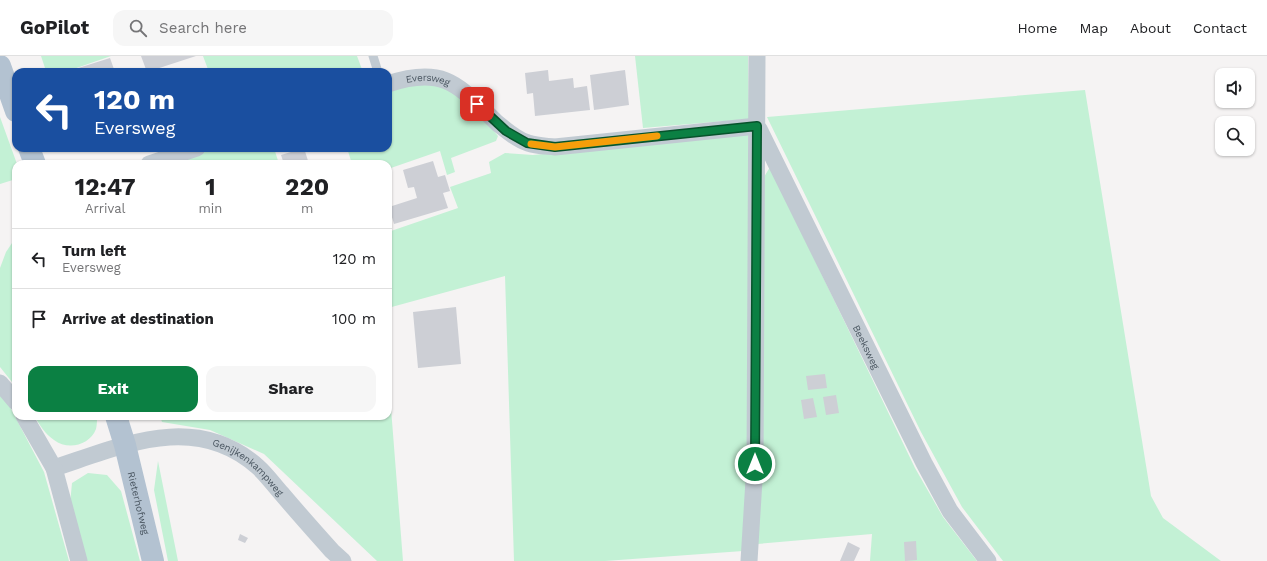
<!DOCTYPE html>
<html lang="en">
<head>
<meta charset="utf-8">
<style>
  :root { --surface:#fff; --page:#f6f6f6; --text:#202124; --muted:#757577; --line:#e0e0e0; --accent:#0b8043 }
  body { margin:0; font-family:"Work Sans",sans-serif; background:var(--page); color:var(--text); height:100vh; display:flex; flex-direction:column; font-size:15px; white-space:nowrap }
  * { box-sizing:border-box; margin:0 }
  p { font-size:13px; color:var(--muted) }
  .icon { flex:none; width:22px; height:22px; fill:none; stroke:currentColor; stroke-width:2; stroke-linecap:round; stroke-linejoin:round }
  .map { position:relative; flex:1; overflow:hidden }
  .drawer { position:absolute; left:12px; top:104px; width:380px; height:260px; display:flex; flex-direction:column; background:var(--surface); border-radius:12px; box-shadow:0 1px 3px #0004 }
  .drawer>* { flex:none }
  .guide { position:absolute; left:12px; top:12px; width:380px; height:84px; border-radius:12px; box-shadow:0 1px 3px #0004; background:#1a4fa0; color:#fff; overflow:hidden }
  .controls { position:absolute; left:1215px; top:12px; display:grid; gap:8px }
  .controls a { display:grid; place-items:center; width:40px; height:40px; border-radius:8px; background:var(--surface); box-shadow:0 1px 3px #0004; font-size:20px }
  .pin { position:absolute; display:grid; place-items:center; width:34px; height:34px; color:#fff; margin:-17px; border-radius:8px; box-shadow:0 2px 6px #0006 }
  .me { position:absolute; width:44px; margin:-22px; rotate:0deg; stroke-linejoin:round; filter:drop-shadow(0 0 3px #0008) }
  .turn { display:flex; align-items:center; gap:14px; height:84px; padding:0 16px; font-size:18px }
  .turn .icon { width:52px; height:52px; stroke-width:2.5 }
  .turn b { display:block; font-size:28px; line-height:34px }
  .eta { display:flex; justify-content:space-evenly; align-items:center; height:68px; text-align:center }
  .eta b { font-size:24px; font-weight:700; line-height:28px }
  .cta { display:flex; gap:8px; margin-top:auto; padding:8px 16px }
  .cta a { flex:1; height:46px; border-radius:12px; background:var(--accent); color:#fff; font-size:16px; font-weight:700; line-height:46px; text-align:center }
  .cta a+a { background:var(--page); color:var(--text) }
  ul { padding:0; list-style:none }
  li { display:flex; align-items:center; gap:12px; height:60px; padding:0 16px; border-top:1px solid var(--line) }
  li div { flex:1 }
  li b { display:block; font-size:15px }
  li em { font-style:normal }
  header { display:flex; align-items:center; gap:24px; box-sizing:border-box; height:56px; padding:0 20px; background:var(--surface); border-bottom:1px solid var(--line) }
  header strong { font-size:19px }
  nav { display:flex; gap:22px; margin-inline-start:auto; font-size:14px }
  .search { width:280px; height:36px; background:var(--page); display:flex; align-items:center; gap:10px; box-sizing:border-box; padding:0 14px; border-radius:12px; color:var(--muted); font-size:15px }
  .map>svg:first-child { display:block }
  .green { fill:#c3f1d5 }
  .building { fill:#cdcfd5 }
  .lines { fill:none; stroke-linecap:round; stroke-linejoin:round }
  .service { stroke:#c1cad2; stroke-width:9 }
  .minor { stroke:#c1cad2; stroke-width:17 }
  .primary { stroke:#b3c2d1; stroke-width:22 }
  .route-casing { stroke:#07532c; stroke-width:10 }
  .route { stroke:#0b8043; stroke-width:7 }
  .slow { stroke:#f59e0b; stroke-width:7 }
  .labels { text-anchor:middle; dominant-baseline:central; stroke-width:4; stroke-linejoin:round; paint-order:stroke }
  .street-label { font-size:10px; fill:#4a5661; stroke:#fff }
</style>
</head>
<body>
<header>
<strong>GoPilot</strong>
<div class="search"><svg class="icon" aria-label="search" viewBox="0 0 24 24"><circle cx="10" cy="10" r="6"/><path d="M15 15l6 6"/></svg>Search here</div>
<nav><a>Home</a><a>Map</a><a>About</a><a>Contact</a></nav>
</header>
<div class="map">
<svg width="1267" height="505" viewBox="0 0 1267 505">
  <rect width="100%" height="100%" fill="#f5f3f3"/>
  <!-- green -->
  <path class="green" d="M41,0H111L65,16L45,12Z
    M203,0H357L363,16H209Z
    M635,0H748L749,63L643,72Z
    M421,26L448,33L478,56L498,80L496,85L451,102L455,116L447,119L440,95L388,113V108H352L347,92H388V35Z
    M1085,34L1151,440L1163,462L1221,505H1003L962,451L921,376L767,61Z
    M0,61L17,108L16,123L0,128Z
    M748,78L749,406L743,495L605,505H514L505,220L388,252V168L391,175L458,152L450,131L491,117L489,106L505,97L533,99Z
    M217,92H274L279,108H168Z
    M770,111L915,412L943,461L977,505H870L872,478L757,488L764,121Z
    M16,181V331L0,311V212L6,196Z
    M388,314L403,505H377L264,398L210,374L162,366L160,360H388Z
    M0,338L9,349L44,416L69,505H0Z
    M34,360H97C97,364 97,369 96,373C90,389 68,395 54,384C45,378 40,369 34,360Z
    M158,405L178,505H168L154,434Z
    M88,417L107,419L121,435L140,505H85L70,448L72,427Z"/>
  <!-- building -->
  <path class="building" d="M141,0H196L147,16Z
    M110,2L115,16H73L72,14Z
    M548,14L549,25L573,22L574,32L587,30L590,54L535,60L533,37L527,38L525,17Z
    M625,14L629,49L594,54L590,19Z
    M304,92L309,108H284L281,99Z
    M433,105L438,121L445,119L450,135L443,137L448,152L394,168L389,151L417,142L414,131L408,132L403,114Z
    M456,251L461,308L418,312L413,256Z
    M825,318L827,332L808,334L806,320Z
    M836,339L839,357L826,359L823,341Z
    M813,342L817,361L804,363L801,344Z
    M240,478L248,482L245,487L238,484Z
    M916,485L917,504L905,505L904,486Z
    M848,486L860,492L854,505H840Z"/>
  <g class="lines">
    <!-- service -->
    <path class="service" d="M373,0L378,16"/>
    <!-- minor -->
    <g class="minor">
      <path id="s1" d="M388,28C445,9 459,30 497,67C506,74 517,84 528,87C536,90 546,90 555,91L757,70"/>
      <path id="s2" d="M759,73L924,407L950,455L988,505"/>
      <path d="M149,108L197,92"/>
      <path d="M0,327L16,346"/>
      <path id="s3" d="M24,360L54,412C122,390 195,355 258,411C266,418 274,429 282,438C298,457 315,476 332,495L343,505"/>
      <path d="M54,412L79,505"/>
      <path d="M749,505L755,408L757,0"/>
    </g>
    <!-- primary -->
    <g class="primary">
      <path d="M0,10L16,55"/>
      <path d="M29,92L35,108"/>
      <path id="s4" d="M116,360L125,389L153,505"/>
    </g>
  </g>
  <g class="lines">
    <!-- route casing -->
    <g class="route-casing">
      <path id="route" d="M477,48L506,75L527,87L555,91L757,70L755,408"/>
    </g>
    <!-- route -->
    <use href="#route" class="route"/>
    <!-- slow -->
    <path class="slow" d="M531,88L555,91L657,80"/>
  </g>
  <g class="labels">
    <!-- street labels -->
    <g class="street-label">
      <text stroke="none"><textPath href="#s1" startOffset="41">Eversweg</textPath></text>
      <text stroke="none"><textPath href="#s2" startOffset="243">Beeksweg</textPath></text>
      <text stroke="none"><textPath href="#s3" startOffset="268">Genijkenkampweg</textPath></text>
      <text stroke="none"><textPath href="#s4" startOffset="90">Rieterhofweg</textPath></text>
    </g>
  </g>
</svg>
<div class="controls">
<a><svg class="icon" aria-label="sound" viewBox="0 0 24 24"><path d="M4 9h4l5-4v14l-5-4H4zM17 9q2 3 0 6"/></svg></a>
<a><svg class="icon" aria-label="search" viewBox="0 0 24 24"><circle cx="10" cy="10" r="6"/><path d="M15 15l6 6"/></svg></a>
</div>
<div class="pin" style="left:477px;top:48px;background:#d93025"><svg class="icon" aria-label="arrive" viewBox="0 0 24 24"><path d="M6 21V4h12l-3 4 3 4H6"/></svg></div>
<svg class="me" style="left:755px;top:408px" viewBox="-20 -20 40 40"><circle r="17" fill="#0b8043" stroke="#fff" stroke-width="3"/><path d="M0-11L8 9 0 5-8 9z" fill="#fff"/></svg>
<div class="guide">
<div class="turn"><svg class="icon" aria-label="left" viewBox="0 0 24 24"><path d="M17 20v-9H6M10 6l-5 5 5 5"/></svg><div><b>120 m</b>Eversweg</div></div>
</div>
<section class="drawer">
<div class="eta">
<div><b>12:47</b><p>Arrival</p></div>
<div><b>1</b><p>min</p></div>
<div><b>220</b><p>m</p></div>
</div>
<ul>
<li><svg class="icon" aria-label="left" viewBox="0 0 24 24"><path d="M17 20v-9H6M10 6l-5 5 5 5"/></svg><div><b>Turn left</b><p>Eversweg</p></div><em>120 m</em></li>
<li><svg class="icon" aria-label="arrive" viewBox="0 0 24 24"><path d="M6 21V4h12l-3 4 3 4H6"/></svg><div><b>Arrive at destination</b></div><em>100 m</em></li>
</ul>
<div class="cta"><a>Exit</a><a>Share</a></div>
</section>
</div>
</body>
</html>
